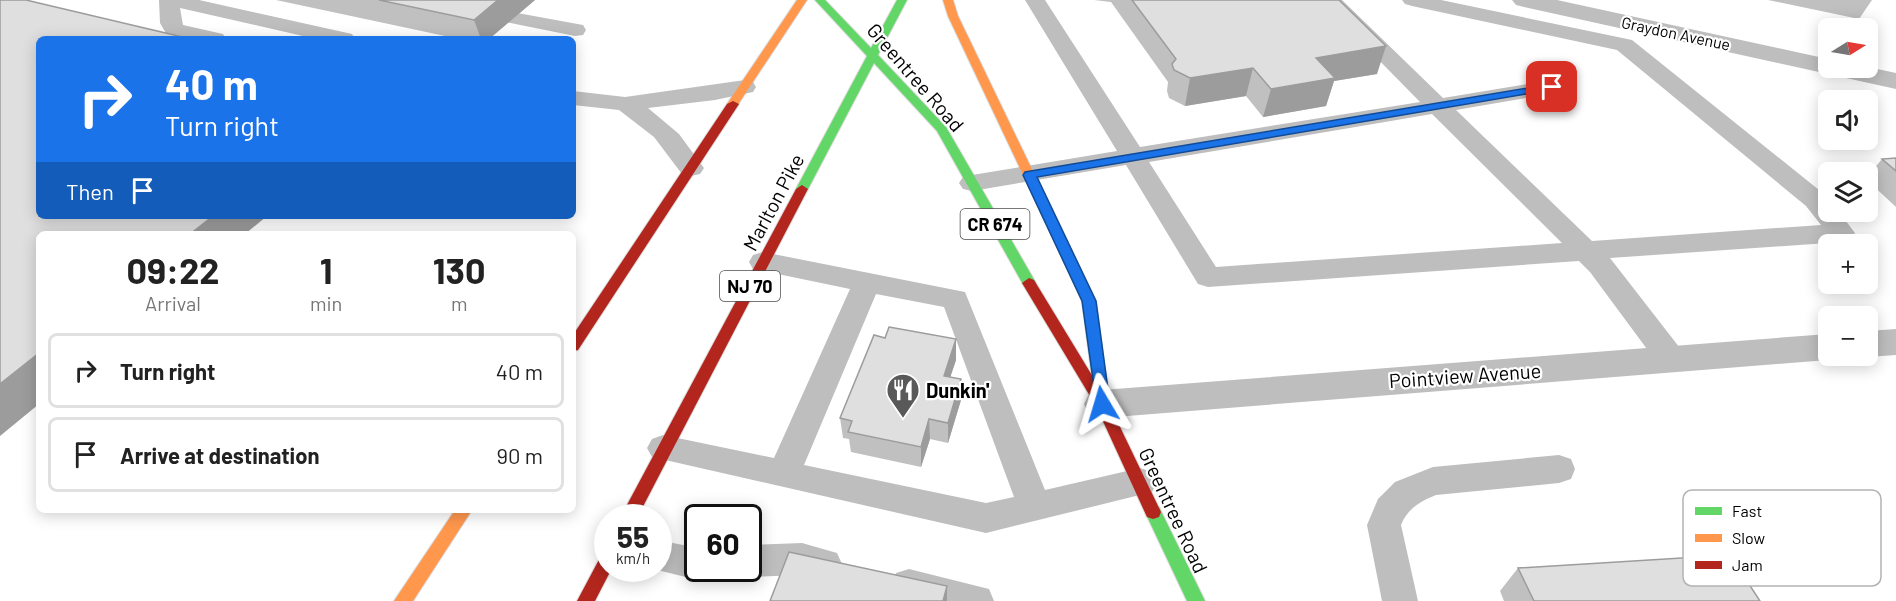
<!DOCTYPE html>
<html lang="en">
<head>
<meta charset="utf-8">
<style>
  :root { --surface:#fff; --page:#f6f6f6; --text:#222; --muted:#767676; --line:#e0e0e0 }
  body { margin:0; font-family:Barlow,sans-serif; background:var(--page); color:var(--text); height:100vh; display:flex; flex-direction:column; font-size:22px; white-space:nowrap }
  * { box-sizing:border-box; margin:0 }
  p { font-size:20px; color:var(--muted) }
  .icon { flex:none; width:33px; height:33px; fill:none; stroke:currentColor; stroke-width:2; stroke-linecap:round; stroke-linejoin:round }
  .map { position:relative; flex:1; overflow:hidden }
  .panel { position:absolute; left:36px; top:231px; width:540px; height:282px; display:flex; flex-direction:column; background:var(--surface); border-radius:9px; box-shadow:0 3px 15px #0003 }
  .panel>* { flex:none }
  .banner { position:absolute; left:36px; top:36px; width:540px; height:183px; border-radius:9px; box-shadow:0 3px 15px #0003; background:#1a73e8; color:#fff; overflow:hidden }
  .needle { width:39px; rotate:79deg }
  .buttons { position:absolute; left:1818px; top:18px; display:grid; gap:12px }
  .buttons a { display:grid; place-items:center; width:60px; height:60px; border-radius:9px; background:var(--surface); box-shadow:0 3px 15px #0003; font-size:30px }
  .speed { position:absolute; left:594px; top:504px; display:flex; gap:12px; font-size:30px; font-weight:700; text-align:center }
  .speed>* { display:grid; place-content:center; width:78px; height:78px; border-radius:50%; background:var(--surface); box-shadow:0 3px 15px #0003; line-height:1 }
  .speed small { font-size:15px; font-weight:400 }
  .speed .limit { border:3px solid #111; border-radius:9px; background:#fff; color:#111 }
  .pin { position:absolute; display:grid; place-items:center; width:51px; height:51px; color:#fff; margin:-26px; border-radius:12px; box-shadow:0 3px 9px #0006 }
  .me { position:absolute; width:66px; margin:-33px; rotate:353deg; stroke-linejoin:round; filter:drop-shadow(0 0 4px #0008) }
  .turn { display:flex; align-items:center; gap:21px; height:126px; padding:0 30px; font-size:27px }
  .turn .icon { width:78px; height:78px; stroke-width:2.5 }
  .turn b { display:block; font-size:42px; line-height:51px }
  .then { display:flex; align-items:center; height:57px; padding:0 30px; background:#0003; gap:12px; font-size:22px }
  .eta { display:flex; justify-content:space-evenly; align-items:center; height:102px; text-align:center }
  .eta b { font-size:36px; font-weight:700; line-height:42px }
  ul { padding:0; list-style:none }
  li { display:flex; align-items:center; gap:18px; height:75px; margin:0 12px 9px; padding:0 18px; border:3px solid var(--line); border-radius:9px }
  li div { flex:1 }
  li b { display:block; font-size:22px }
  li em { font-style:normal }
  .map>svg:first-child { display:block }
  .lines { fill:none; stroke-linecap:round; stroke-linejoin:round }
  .fast-casing { stroke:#dbdbdb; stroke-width:2 }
  .slow-casing { stroke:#dbdbdb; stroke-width:2 }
  .jam-casing { stroke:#dbdbdb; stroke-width:2 }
  .lane { fill:#bebebe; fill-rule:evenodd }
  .street { fill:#bebebe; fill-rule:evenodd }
  .fast { fill:#63d668; fill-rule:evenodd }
  .slow { fill:#ff974d; fill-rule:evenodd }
  .jam { fill:#b3261e; fill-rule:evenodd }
  .wall { fill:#c0c0c0 }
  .shaded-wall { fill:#9c9c9c }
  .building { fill:#dfdfdf; stroke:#9c9c9c; stroke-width:1.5 }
  .route { fill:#1a73e8; stroke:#114b97; stroke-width:1.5 }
  .labels { text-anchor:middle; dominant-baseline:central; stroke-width:4.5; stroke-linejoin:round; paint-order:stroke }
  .far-street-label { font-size:16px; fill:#000; stroke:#fff }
  .shield { fill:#fff; stroke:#4c4c4c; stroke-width:1.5 }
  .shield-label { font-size:18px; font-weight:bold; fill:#000 }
  .street-label { font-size:20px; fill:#000; stroke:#fff }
  .poi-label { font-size:20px; font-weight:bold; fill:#000; stroke:#fff; text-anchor:start }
  .key { fill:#fff; stroke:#b2b2b2; stroke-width:1.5 }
  .key-label { font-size:16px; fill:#000 }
</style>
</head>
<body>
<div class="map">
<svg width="1896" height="601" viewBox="0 0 1896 601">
  <rect width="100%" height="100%" fill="#fff"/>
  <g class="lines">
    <!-- fast casing -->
    <g class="fast-casing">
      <path id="fast" d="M815,0H825L871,48L897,0H907L878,55L946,127L1036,283L1034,286H1024L937,131L874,63L808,189L802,193L798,192L796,189L867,56Z
        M1059,234L1065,238L1096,301L1108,393L1106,397H1096L1094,393L1082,301L1053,238Z
        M1153,505L1159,507L1205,601H1187L1145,512L1147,507Z"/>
    </g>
    <!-- slow casing -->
    <g class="slow-casing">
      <path id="slow" d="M797,0H807L737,106H729L727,104Z
        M943,0H953L958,16L1065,238L1063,241L1059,242L1053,238L948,16Z
        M455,510H472L413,601H394Z"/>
    </g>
    <!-- jam casing -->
    <g class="jam-casing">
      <path id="jam" d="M733,101L739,104L578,350L573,351V335L727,104Z
        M802,185L808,189L637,518H620L796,189Z
        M1029,278L1034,280L1107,400L1161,512L1159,517L1153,519L1147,517L1096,406L1022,283Z
        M608,552V568H612L595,601H577L602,554Z"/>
    </g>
    <!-- lane -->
    <path class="lane" d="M159,0H199L352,34L355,39H316L180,8L183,25L223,34L226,39H186L167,35L160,23Z
      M1025,0H1045L1140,147L1420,102L1320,0H1342L1443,98L1552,80L1560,82L1563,87L1560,92L1456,110L1592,241L1821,225L1806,206L1617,50L1412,6L1405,4L1402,0H1441L1632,40L1824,194L1828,199V212H1839L1855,233L1851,239L1842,242L1610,258L1683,352L1687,360L1683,368L1672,371L1661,368L1590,272L1579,261L1208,287L1198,284L1126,165L972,191L963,189L959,183L963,177L972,175L1117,151ZM1432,114L1562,243L1216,267L1149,162Z
      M512,12L583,25L586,30L583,35L575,36L505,22L501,18L505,14Z
      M745,80L753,82L756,87L753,92L715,100L648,108L679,134L704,168L700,174L691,176L682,174L654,137L619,110L573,105V91L625,97Z
      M763,252L965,292L1045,490L1140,468L1152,472L1157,482L1152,492L986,533L652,457L647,448L652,439L663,435L774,458L850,289L753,269L749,262L753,255ZM876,294L944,307L1014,497L986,503L804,465Z
      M1559,455L1571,459L1575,469L1571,479L1559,483L1436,495C1421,501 1407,509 1401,525L1418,601H1382L1367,525L1378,499L1395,482L1433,467Z
      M658,540L698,548V568H714L711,575L698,580L649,568H658Z
      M802,543L837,553L842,564L837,575L824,580L802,575L748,577L736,572L734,568H748V545Z
      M909,569L989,589L994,601H908L896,597L891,585L896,573Z"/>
    <!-- street -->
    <path class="street" d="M1512,0H1557L1828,59V68L1868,67L1896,73V89L1524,7L1516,5Z
      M1896,329V355L1868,357L1864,356H1868V331Z
      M1828,334V356H1841L1828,360L1102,418L1089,414L1084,404L1089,394L1102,390Z"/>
    <!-- fast -->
    <use href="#fast" class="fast"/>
    <!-- slow -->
    <use href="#slow" class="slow"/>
    <!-- jam -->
    <use href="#jam" class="jam"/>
  </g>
  <!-- wall -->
  <path class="wall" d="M276,0H535L489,39H459Z
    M1094,0H1339L1377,74L1334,81L1326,106L1263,117L1246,96L1185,106L1169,98L1167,91L1168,82L1111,2Z
    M1768,0H1872L1859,19Z
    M1896,158V207L1868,181V176L1882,159Z
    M885,338L956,360L950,377L961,379V400L948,443L930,439L921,467L851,452L849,439L843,438L840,418Z
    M1518,568L1760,601H1504L1500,591Z"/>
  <!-- shaded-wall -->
  <path class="shaded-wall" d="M498,0H535L489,39H481L474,20Z
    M1386,46L1377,74L1334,81L1326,106L1263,117L1271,89L1316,58Z
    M1253,68L1246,96L1185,106L1190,78Z
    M213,216H267L245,234H190Z
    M956,339V360L944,396V376Z
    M39,353V404L0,436V384Z
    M961,379V400L948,443V423Z
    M929,419L930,439L921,467V447Z
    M947,586V601H943Z"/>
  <!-- building -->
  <path class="building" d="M0,0H26L191,39H39V216H213L190,234H39V353L0,384Z
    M379,0H498L474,20Z
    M1132,0H1339L1386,46L1316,58L1335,78L1271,89L1253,68L1190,78L1174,70L1172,64L1176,59Z
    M1896,158V171L1882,159Z
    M889,327L956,339L944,376L961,379L948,423L929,419L921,447L848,432L852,421L840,418L874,335L885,338Z
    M789,552L947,586L943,601H770Z
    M1730,555L1760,601H1534L1518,568Z"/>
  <!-- route -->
  <path class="route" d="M1552,84L1558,87L1556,89L1037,177L1096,301L1110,404L1107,408H1097L1082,301L1023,175L1025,172Z"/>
  <!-- icons -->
  <defs>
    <g id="restaurant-pin" transform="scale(1.725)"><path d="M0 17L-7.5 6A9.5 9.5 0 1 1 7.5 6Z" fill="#595959" stroke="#fff"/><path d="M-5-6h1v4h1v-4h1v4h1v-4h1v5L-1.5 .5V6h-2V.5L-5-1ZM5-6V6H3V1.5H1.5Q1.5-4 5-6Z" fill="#fff"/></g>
  </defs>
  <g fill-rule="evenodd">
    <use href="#restaurant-pin" x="903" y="390"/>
  </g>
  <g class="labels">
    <!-- far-street labels -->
    <g class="far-street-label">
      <text transform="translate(1676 33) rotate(12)">Graydon Avenue</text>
    </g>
    <!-- shield labels -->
    <g class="shield">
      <rect x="960.5" y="209" width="69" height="30" rx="4.5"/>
      <rect x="720" y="271" width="60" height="30" rx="4.5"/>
    </g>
    <g class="shield-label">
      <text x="995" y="224">CR 674</text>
      <text x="750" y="286">NJ 70</text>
    </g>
    <!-- street labels -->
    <g class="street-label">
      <text transform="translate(916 77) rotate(49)">Greentree Road</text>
      <text transform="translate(773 202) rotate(-62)">Marlton Pike</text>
      <text transform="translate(1465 375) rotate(-4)">Pointview Avenue</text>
      <text transform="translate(1174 510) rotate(65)">Greentree Road</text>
    </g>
    <!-- poi labels -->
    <g class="poi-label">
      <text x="926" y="390">Dunkin'</text>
    </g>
  </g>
  <!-- legend -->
  <rect x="1683" y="490" width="198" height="96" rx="9" class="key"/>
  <rect x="1695" y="507" width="27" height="8" fill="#63d668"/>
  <rect x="1695" y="534" width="27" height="8" fill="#ff974d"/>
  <rect x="1695" y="561" width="27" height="8" fill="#b3261e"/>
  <g class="key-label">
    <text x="1732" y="517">Fast</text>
    <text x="1732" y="544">Slow</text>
    <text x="1732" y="571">Jam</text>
  </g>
</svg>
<div class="buttons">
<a><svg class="needle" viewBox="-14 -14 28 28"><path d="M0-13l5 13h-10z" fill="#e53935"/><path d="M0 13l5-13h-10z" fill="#767676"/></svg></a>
<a><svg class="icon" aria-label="sound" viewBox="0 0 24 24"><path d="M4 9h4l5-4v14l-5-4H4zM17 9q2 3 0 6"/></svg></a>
<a><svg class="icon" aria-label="layers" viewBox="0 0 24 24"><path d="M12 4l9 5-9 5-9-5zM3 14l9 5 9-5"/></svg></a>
<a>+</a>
<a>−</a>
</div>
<div class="speed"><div>55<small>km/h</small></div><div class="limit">60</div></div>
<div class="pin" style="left:1552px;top:87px;background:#d93025"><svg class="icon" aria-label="arrive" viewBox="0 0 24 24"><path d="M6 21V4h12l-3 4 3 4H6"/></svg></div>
<svg class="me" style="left:1102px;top:404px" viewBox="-20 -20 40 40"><path d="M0-17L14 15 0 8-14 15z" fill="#1a73e8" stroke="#fff" stroke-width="4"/></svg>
<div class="banner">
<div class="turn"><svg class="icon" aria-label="right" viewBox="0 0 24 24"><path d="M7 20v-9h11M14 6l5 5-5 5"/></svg><div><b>40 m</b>Turn right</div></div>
<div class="then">Then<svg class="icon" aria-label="arrive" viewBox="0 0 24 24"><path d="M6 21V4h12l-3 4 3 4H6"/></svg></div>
</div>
<section class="panel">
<div class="eta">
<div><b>09:22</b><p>Arrival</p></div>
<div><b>1</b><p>min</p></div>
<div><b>130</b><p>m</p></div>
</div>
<ul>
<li><svg class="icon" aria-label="right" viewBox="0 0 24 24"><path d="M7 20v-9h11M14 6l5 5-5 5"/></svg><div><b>Turn right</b></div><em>40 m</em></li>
<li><svg class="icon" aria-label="arrive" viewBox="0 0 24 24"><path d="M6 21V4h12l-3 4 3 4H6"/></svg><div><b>Arrive at destination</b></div><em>90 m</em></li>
</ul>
</section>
</div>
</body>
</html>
